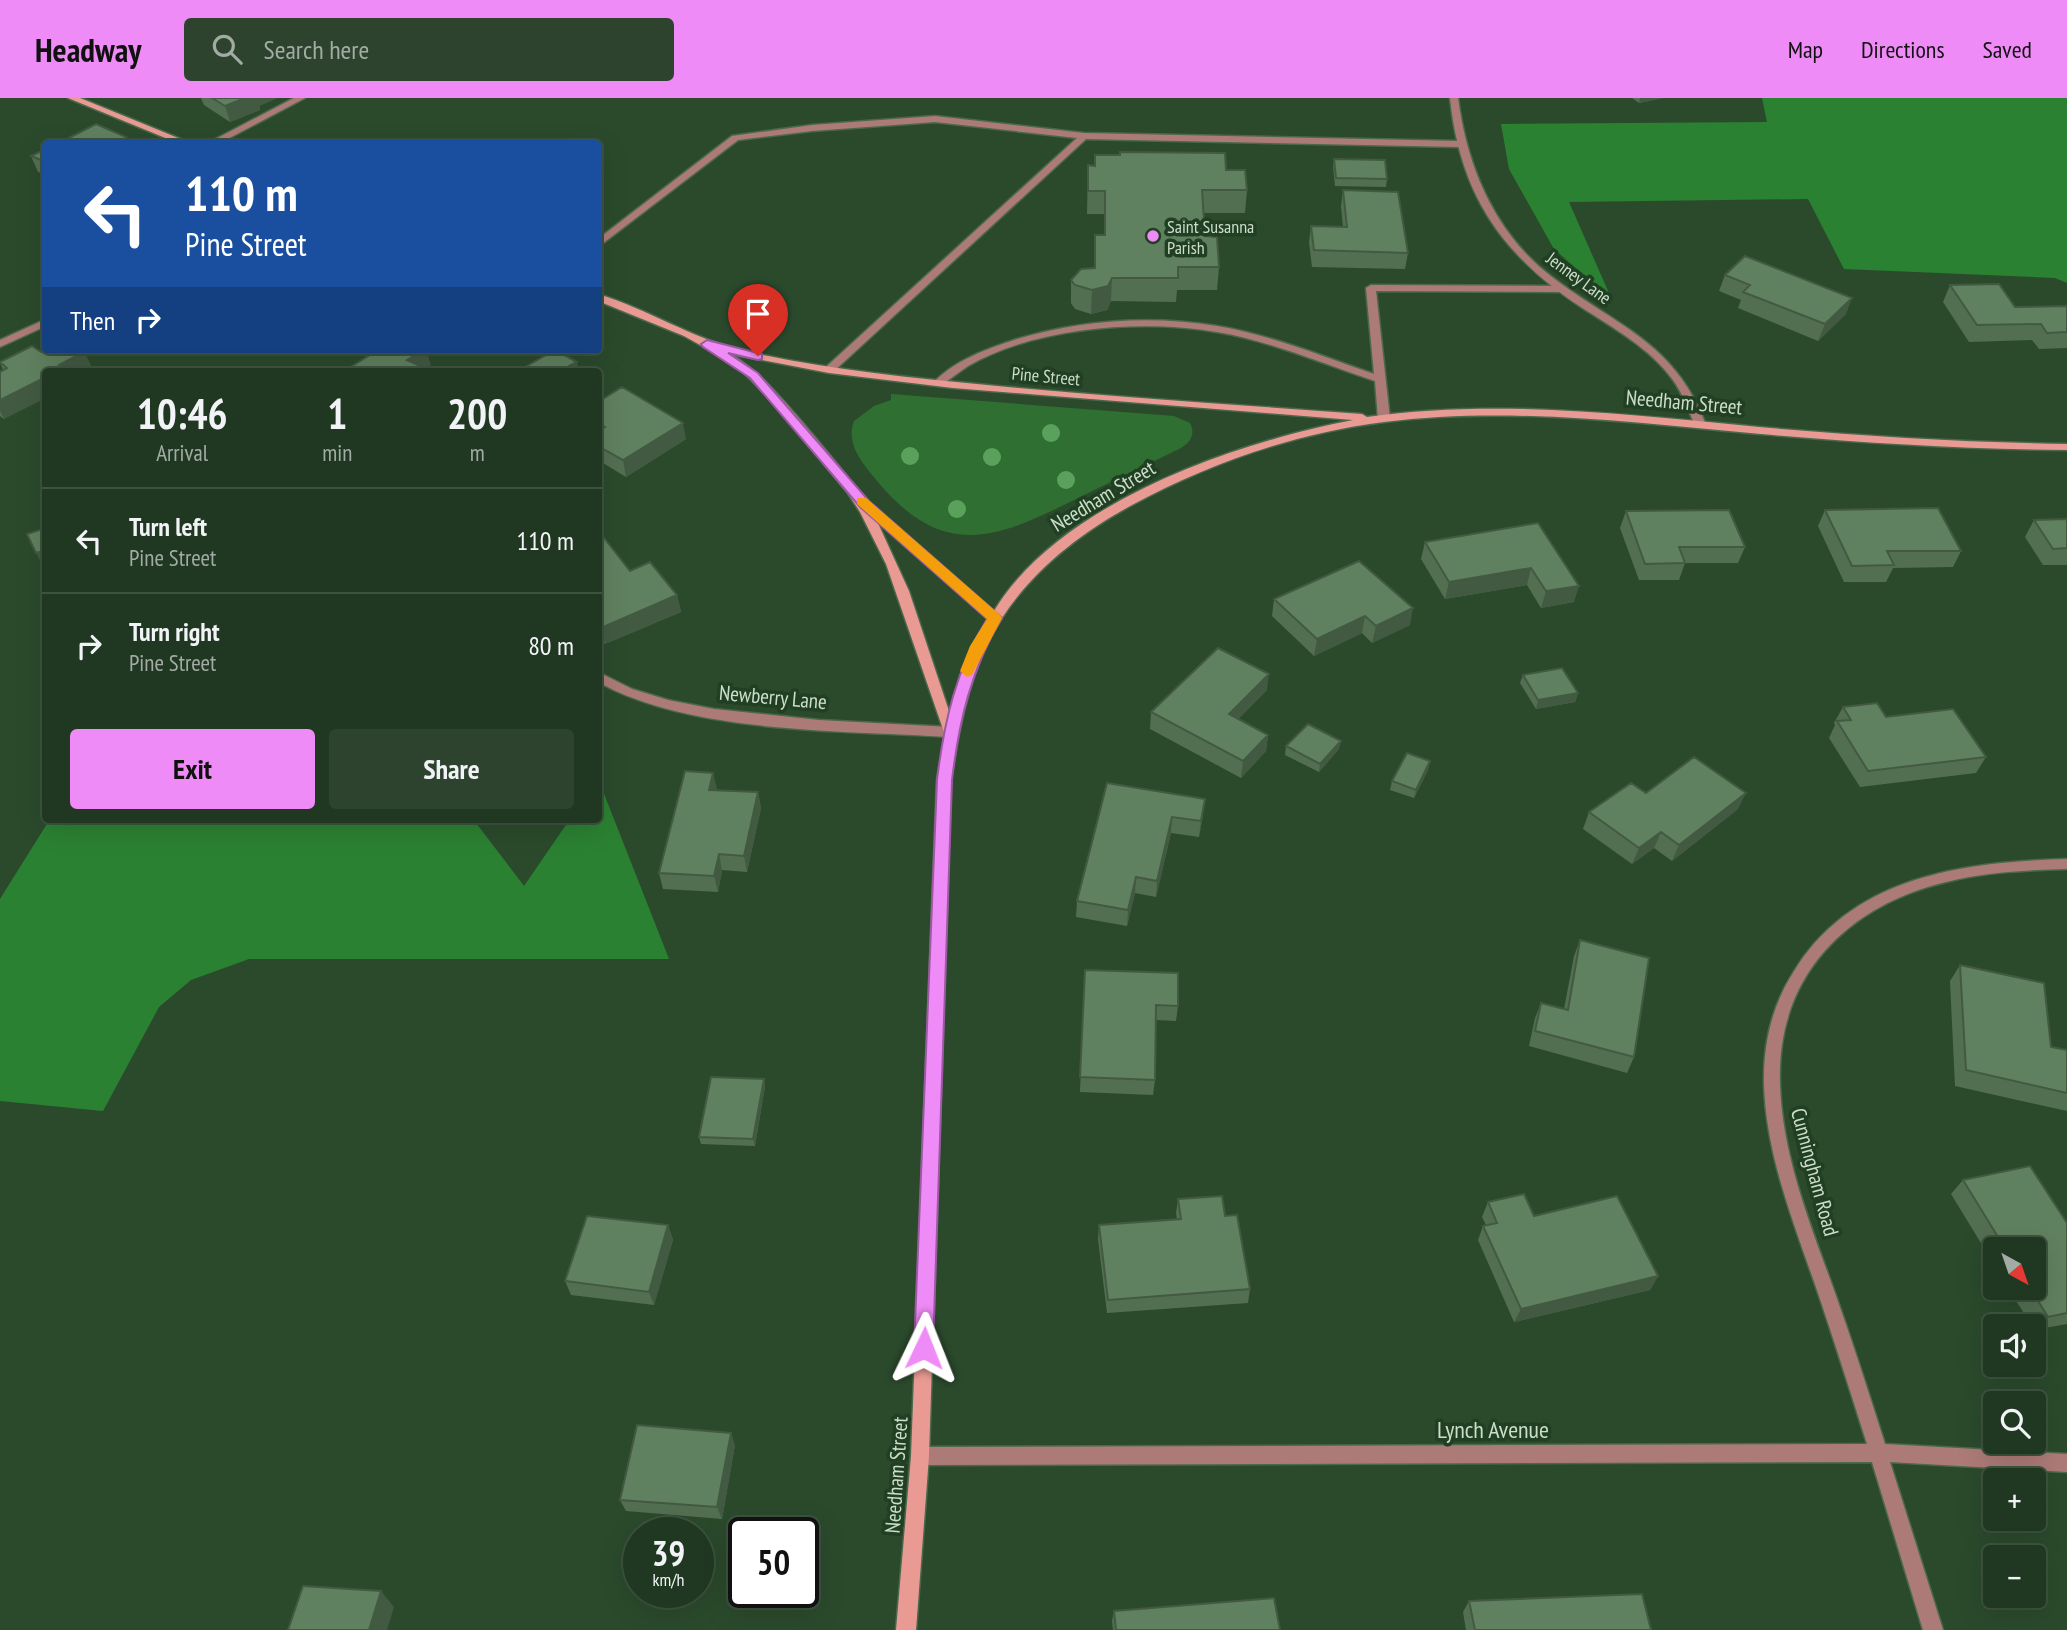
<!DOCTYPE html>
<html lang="en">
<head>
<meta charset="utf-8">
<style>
  :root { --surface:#203821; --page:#2d432e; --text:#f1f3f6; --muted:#a2aca5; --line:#3d523f; --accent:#ef8bf7 }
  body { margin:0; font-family:"PT Sans Narrow",sans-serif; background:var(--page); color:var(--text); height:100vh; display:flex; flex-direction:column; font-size:26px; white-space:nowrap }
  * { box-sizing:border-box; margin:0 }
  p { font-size:23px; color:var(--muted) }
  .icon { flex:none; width:38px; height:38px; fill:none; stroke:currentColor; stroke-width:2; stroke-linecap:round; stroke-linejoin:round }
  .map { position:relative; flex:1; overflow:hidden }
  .details { position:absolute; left:42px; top:270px; width:560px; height:455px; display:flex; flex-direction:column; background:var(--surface); border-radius:7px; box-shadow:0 7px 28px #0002,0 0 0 2px var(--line) }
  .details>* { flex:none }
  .guide { position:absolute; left:42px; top:42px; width:560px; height:214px; border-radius:7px; box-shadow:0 7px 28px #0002,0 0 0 2px var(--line); background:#1a4fa0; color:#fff; overflow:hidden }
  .needle { width:46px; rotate:140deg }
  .buttons { position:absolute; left:1983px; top:1139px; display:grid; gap:14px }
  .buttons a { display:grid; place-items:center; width:63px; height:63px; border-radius:7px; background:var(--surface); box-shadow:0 7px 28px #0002,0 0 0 2px var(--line); font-size:35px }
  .speed { position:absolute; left:623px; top:1419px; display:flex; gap:14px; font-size:35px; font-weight:700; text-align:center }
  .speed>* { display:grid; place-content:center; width:91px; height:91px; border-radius:50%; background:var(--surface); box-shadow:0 7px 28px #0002,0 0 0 2px var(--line); line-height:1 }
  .speed small { font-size:18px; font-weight:400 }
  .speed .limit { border:4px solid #111; border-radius:10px; background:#fff; color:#111 }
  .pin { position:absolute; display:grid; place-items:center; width:60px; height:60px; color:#fff; margin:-72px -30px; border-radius:50% 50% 50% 0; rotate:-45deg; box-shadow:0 0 7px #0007 }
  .pin .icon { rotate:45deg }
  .me { position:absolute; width:77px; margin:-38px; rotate:2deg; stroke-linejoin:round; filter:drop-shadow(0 0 5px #0008) }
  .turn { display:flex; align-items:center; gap:24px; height:147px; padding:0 28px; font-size:32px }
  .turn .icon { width:91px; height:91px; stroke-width:2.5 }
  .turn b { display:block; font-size:49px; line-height:60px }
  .then { display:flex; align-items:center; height:66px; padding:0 28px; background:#0003; gap:14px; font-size:26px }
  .eta { display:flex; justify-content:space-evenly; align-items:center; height:119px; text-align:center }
  .eta b { font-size:42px; font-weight:700; line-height:49px }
  .cta { display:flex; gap:14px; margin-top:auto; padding:14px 28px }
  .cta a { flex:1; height:80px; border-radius:7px; background:var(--accent); color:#111; font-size:28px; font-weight:700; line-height:80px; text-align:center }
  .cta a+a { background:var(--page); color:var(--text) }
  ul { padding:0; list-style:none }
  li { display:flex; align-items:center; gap:21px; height:105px; padding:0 28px; border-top:2px solid var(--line) }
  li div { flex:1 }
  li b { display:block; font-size:26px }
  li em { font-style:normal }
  header { display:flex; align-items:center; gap:42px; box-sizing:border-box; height:98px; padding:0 35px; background:var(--accent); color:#111 }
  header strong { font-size:33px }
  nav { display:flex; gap:38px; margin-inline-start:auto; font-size:24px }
  .search { width:490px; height:63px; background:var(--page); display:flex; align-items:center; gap:18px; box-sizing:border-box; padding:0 24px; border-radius:7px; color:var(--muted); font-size:26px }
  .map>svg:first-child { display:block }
  .green { fill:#2f7032 }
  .forest { fill:#2b8132 }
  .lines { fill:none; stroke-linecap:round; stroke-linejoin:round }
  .lane-casing { stroke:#4b684c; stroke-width:3 }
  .street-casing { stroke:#4b684c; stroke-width:3 }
  .secondary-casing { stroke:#4b684c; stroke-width:3 }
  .lane { fill:#ad7b77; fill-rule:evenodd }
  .street { fill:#ad7b77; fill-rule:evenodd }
  .secondary { fill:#e99a93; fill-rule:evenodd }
  .tree { fill:#5aa25c }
  .wall { fill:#536f52 }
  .shaded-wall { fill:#435a42 }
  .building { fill:#60815f; stroke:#435a42; stroke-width:2 }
  .route { fill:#ef8bf7; stroke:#9b5aa1; stroke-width:2 }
  .slow { fill:#f59e0b }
  .poi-dot { fill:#ef8bf7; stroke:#213f22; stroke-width:2.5 }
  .labels { text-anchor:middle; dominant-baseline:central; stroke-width:7; stroke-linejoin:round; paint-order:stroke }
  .far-poi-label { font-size:18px; fill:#ccdecb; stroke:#213f22; text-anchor:start }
  .far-street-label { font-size:18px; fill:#ccdecb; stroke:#213f22 }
  .street-label { font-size:21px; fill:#ccdecb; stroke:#213f22 }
  .near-street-label { font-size:24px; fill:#ccdecb; stroke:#213f22 }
</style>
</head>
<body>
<header>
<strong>Headway</strong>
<div class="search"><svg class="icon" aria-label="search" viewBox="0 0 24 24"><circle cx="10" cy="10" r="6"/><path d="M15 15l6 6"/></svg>Search here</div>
<nav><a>Map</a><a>Directions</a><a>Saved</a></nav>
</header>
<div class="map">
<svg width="2067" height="1532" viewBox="0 0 2067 1532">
  <rect width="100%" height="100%" fill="#2b4a2c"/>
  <!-- green -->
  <path class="green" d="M891,296L1174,318L1190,325C1196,337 1190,345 1179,351C1147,367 1114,382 1082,398C1002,438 946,466 878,384C864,367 845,347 854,323L874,308L891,302Z"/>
  <!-- forest -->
  <path class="forest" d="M1762,0H2067V185L2055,180L1844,171L1808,101L1569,104L1612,202L1554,151L1509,71L1501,26L1767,24Z
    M599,683L669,861H249L191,882L159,909L103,1013L0,1003V801L50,721H473L524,788L570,721H598Z"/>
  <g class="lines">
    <!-- lane casing -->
    <g class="lane-casing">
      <path id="lane" d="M294,0H305L218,46H206Z
        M935,18L1084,35L1459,43L1464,46L1459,49L1086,41L834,273L830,274L825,271L826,269L1077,40L935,24L812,33L738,42L598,149V141L732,38L812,27Z
        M1371,187L1561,188L1566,191L1561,194L1376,193L1390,321L1384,324L1378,321L1375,283C1323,266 1271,243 1217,234C1141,221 1035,229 968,268C959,274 950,281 942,287L938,288L933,285C955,262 987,251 1017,241C1080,222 1151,217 1217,228C1271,237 1322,258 1374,276L1366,190Z"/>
    </g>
    <!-- street casing -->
    <g class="street-casing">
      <path id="street" d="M1450,0H1458C1467,69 1495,136 1552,179C1616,228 1675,244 1706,327L1704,329H1696C1688,313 1684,297 1673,282C1650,250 1613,230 1581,209C1501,156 1460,96 1450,0Z
        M46,221V228L0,249V242Z
        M598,574L632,591L668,602L714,611L819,622L950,629L957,634L950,639C844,632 691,636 598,584Z
        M2067,761V771C2026,772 1985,774 1946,784C1846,808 1776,879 1780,986C1782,1058 1811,1128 1835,1195C1853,1245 1869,1296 1885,1346L2067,1356V1374L1890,1364L1943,1532H1923L1872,1364L920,1367L914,1364L911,1358L914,1352L920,1349L1867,1346C1851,1296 1835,1245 1818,1195C1795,1128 1766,1058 1764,986C1763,947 1772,908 1793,875C1851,778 1963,764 2067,761Z"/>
    </g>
    <!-- secondary casing -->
    <g class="secondary-casing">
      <path id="secondary" d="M68,0H80L193,46H180Z
        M598,196C648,211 691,240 741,252C822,271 905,279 987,287C1112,299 1237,307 1362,316L1367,319C1493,301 1623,316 1749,328C1855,338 1961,344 2067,346V352C1965,351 1863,345 1761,336C1637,325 1509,308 1384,324C1296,335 1210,365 1132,407C1073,439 1019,483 988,544C967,588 958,635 951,682L929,1358L916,1532H896L911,1358L937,682L945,637L886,466L860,414L847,394L775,306L743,274L718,257L684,238L598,203ZM731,256L829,275L953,290L1353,322C1235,345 1060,404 994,513L874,408H868C850,380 829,356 808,331C784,303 762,276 731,256ZM877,423L989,522C971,552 959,583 950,616L909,493Z"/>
    </g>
    <!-- lane -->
    <use href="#lane" class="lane"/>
    <!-- street -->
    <use href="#street" class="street"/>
    <!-- secondary -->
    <use href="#secondary" class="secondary"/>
  </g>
  <!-- trees -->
  <g class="tree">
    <circle cx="1051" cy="335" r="9"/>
    <circle cx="910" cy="358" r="9"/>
    <circle cx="992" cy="359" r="9"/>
    <circle cx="1066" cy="382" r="9"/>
    <circle cx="957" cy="411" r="9"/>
  </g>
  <!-- wall -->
  <path class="wall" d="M201,0H277L259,8L260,12L230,24L204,7Z
    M1632,0H1663L1639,5Z
    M46,51V77L38,74L31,58Z
    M1334,61L1387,81L1386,89L1335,88L1333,69Z
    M1088,67L1226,72L1247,92L1245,115H1203L1205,138L1219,169L1217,192H1177L1176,204L1111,203L1107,212L1091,216L1075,211L1071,205V182L1095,170L1104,137V116H1087Z
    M1343,92L1408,155L1405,171L1312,169L1309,144L1311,128L1343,129L1341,108Z
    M1725,177L1846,216L1818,243L1738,210L1741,202L1719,193Z
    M1950,187L2015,209L2067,208V250L2039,251L2032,242L1969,244L1943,204Z
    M41,254H84L92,270L86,273H46L4,321L0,318V274L3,272L0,264Z
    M598,304L686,341L626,379L598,362Z
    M1825,412L1961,453L1953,469L1893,470L1886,484H1844L1818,428Z
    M1626,413L1745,449L1738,465H1685L1679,482H1639L1620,430Z
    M2067,421V467H2043L2025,439L2034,422Z
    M1538,425L1574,504L1541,510L1527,487L1445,501L1421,461L1425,444Z
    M598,437L630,473L677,497L681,514L605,546L598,538Z
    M1274,501L1410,527L1372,545L1362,535L1314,558L1272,518Z
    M1523,577L1578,595L1575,604L1536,611L1520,585Z
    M1267,592L1238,621L1268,637L1266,653L1241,680L1150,631L1151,614Z
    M1843,609L1886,619L1986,659L1976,675L1860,689L1829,640L1835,627L1834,625Z
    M1286,648L1339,651L1319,674L1285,657Z
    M1430,663L1428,672L1414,700L1390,692L1392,683Z
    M713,675L716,692L758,694L761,710L747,774L722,772L718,794L663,791L659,775Z
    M1107,685L1203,717L1199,739L1171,735L1156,799L1135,795L1127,828L1076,819L1077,803Z
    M1646,695L1738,711L1672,763L1654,750L1632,766L1583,731L1589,714Z
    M1580,842L1634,959L1627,975L1529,948L1535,920L1541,905L1564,911L1574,858Z
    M1960,867L2051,949L2067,952V1013L1955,988L1950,883Z
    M1085,872L1178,908L1176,923L1156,922L1155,982L1153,997L1080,994Z
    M764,981L765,988L755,1048L701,1046L699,1039Z
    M1963,1082L2067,1125V1226L2034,1232V1228H2032L2008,1190H2034V1152H1995V1168L1951,1096Z
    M1178,1101L1225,1118L1250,1191L1248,1205L1107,1215L1098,1141L1099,1127L1177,1122L1176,1115Z
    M1488,1104L1534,1118L1658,1178L1650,1192L1514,1224L1478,1142L1483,1128L1486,1127L1482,1119Z
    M668,1127L673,1142L654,1207L571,1197L565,1183Z
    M735,1347L722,1421L626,1413L620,1402Z
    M1469,1503L1651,1532H1466L1463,1514Z
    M1114,1513L1280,1532H1113L1112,1523Z"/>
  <!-- shaded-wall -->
  <path class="shaded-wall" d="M245,0H277L259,8L260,12L230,24L225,8Z
    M1640,0H1663L1639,5Z
    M126,39L128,46H113Z
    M1112,180L1111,203L1107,212L1091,216L1092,192Z
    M1852,200L1846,216L1818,243L1825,226Z
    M423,252H426L431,267L425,270L426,273H411L407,262Z
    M84,254L92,270L86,273H58L59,267Z
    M577,264L579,272L577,273L569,268Z
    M46,279V300L4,321L0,313V302Z
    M683,325L686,341L626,379L623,362Z
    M46,452V462L41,464L36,455Z
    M1531,470L1527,487L1445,501L1449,484Z
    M1579,488L1574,504L1541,510L1546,493Z
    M677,497L681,514L605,546L601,530Z
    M1413,510L1410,527L1372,545L1376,528Z
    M1365,518L1362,535L1314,558L1317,541Z
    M1269,576L1267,592L1227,633L1229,616Z
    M1578,595L1575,604L1536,611L1538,602Z
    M1268,637L1266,653L1241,680L1243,663Z
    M1341,643L1339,651L1319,674L1320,666Z
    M1430,663L1428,672L1414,700L1416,692Z
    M713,675L717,691L713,708L709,692Z
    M758,694L761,710L747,774L744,758Z
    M1746,695L1738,711L1672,763L1679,747Z
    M1205,701L1203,717L1199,739L1201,723Z
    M1172,719L1171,735L1156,799L1157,783Z
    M1661,734L1654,750L1632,766L1639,750Z
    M719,756L722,772L718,794L714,778Z
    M1136,779L1135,795L1127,828L1128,812Z
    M764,981L765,988L755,1048L753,1041Z
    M668,1127L673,1142L654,1207L649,1194Z
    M1658,1178L1650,1192L1514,1224L1521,1211Z
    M731,1335L735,1347L722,1421L717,1409Z
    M381,1493L394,1509L387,1532H369Z"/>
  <!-- building -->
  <path class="building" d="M212,0H245L225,8Z
    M96,26L126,39L113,46H57Z
    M46,51V64L31,58Z
    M1120,54L1225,55L1226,72H1245L1247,92H1202L1205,138L1217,139L1219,169H1178V180H1112L1108,188L1092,192L1075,187L1071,182L1081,171L1095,170V137H1105V93H1088V67L1095,68V57H1120Z
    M1334,61L1385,62L1387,81L1336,80Z
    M1343,92L1398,94L1408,155L1314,152L1311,128L1347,129Z
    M1745,158L1852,200L1825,226L1743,194L1750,187L1725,177Z
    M1999,186L2015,209L2067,208V234L2047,235L2041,226L1977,227L1950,187Z
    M32,248L41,254L46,252H82L84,254L59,267L64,270L58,273H46V279L0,302V274L7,270L0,264Z
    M378,252H423L407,262L425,270L421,273H344Z
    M555,252L577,264L569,268L578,273H518Z
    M203,269L214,273H197Z
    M622,289L683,325L623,362L598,348V333L605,329L598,325V304Z
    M1938,410L1961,453H1887L1894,467L1852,468L1825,412Z
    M1729,412L1745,449H1679L1685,465L1645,466L1626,413Z
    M2067,421V450L2053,451L2034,422Z
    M1538,425L1579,488L1546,493L1531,470L1449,484L1425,444Z
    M46,430V452L36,455L27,436Z
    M601,436L630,473L650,464L677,497L601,530L598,527V437Z
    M1359,463L1413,510L1376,528L1365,518L1317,541L1274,501Z
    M1218,550L1269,576L1229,616L1268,637L1243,663L1151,614Z
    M1562,570L1578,595L1538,602L1523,577Z
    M1877,605L1886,619L1953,611L1986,659L1868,673L1837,623L1851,622L1843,609Z
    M1308,626L1341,643L1320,666L1286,648Z
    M1407,655L1430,663L1416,692L1392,683Z
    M1694,659L1746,695L1679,747L1661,734L1639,750L1589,714L1631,685L1646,695Z
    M685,673L713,675L709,692L758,694L744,758L719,756L714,778L659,775Z
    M1107,685L1205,701L1201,723L1172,719L1157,783L1136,779L1128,812L1077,803Z
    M1580,842L1649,860L1634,959L1535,933L1541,905L1568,912Z
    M1960,867L2044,885L2051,949L2067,952V995L1966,972Z
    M1085,872L1178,875V908L1156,907L1155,982L1080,979Z
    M711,979L764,981L753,1041L699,1039Z
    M2030,1068L2067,1125V1215L2048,1219L2030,1190H2034V1152H2006L1963,1082Z
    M1524,1096L1534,1118L1617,1098L1658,1178L1521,1211L1483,1128L1497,1125L1488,1104Z
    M1222,1098L1225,1118L1237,1117L1250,1191L1108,1202L1099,1127L1181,1121L1178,1101Z
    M587,1118L668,1127L649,1194L565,1183Z
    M637,1327L731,1335L717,1409L620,1402Z
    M303,1488L381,1493L369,1532H288Z
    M1642,1496L1651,1532H1475L1469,1503Z
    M1274,1500L1280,1532H1116L1114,1513Z"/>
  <!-- route -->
  <path class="route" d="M707,242L762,256V261L758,262L728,255L758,275L869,403L1002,520C971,571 959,623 952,682L933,1250L931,1256L924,1259L917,1256L914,1250L937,682C944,624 956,571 987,521L860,409L750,280L703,249L701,246Z"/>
  <!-- slow -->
  <path class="slow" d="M857,400H866L1000,517L1002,520L972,577L967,579L960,573L970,548L987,521L857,406Z"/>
  <!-- markers -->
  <circle class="poi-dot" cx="1153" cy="138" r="7"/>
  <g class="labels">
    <!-- far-poi labels -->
    <g class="far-poi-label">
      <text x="1167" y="128">Saint Susanna<tspan x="1167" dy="21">Parish</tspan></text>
    </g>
    <!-- far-street labels -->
    <g class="far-street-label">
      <text transform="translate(1579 180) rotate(36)">Jenney Lane</text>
      <text transform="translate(1046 278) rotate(5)">Pine Street</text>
    </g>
    <!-- street labels -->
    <g class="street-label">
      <text transform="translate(1684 304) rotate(5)">Needham Street</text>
      <text transform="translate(1103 398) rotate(-31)">Needham Street</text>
      <text transform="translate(773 599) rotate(5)">Newberry Lane</text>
      <text transform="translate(1815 1074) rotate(75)">Cunningham Road</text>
      <text transform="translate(896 1377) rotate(-86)">Needham Street</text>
    </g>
    <!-- near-street labels -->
    <g class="near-street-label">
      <text x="1493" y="1331">Lynch Avenue</text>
    </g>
  </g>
</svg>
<div class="buttons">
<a><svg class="needle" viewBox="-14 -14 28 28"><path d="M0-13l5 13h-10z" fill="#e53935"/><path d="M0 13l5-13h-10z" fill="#a2aca5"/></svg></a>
<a><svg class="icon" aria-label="sound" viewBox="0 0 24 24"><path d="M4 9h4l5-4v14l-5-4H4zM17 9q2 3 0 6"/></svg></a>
<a><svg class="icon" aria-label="search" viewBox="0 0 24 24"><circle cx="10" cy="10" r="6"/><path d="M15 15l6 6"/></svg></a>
<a>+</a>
<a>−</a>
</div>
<div class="speed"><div>39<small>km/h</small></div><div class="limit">50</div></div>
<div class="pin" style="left:758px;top:258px;background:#d93025"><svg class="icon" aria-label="arrive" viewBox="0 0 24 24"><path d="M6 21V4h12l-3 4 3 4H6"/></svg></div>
<svg class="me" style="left:924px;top:1250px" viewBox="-20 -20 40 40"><path d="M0-17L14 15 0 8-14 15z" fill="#ef8bf7" stroke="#fff" stroke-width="4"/></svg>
<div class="guide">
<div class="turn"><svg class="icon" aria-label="left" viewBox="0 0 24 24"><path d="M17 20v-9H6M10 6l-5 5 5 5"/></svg><div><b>110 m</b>Pine Street</div></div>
<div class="then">Then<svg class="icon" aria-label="right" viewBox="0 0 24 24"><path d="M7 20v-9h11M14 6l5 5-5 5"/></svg></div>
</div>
<section class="details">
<div class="eta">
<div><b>10:46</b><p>Arrival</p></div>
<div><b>1</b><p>min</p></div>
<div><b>200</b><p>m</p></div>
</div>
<ul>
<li><svg class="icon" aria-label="left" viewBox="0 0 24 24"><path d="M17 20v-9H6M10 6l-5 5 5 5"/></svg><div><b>Turn left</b><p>Pine Street</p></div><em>110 m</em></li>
<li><svg class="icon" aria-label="right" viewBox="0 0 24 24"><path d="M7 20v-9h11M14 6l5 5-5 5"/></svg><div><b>Turn right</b><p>Pine Street</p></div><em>80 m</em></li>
</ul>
<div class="cta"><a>Exit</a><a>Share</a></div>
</section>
</div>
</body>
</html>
